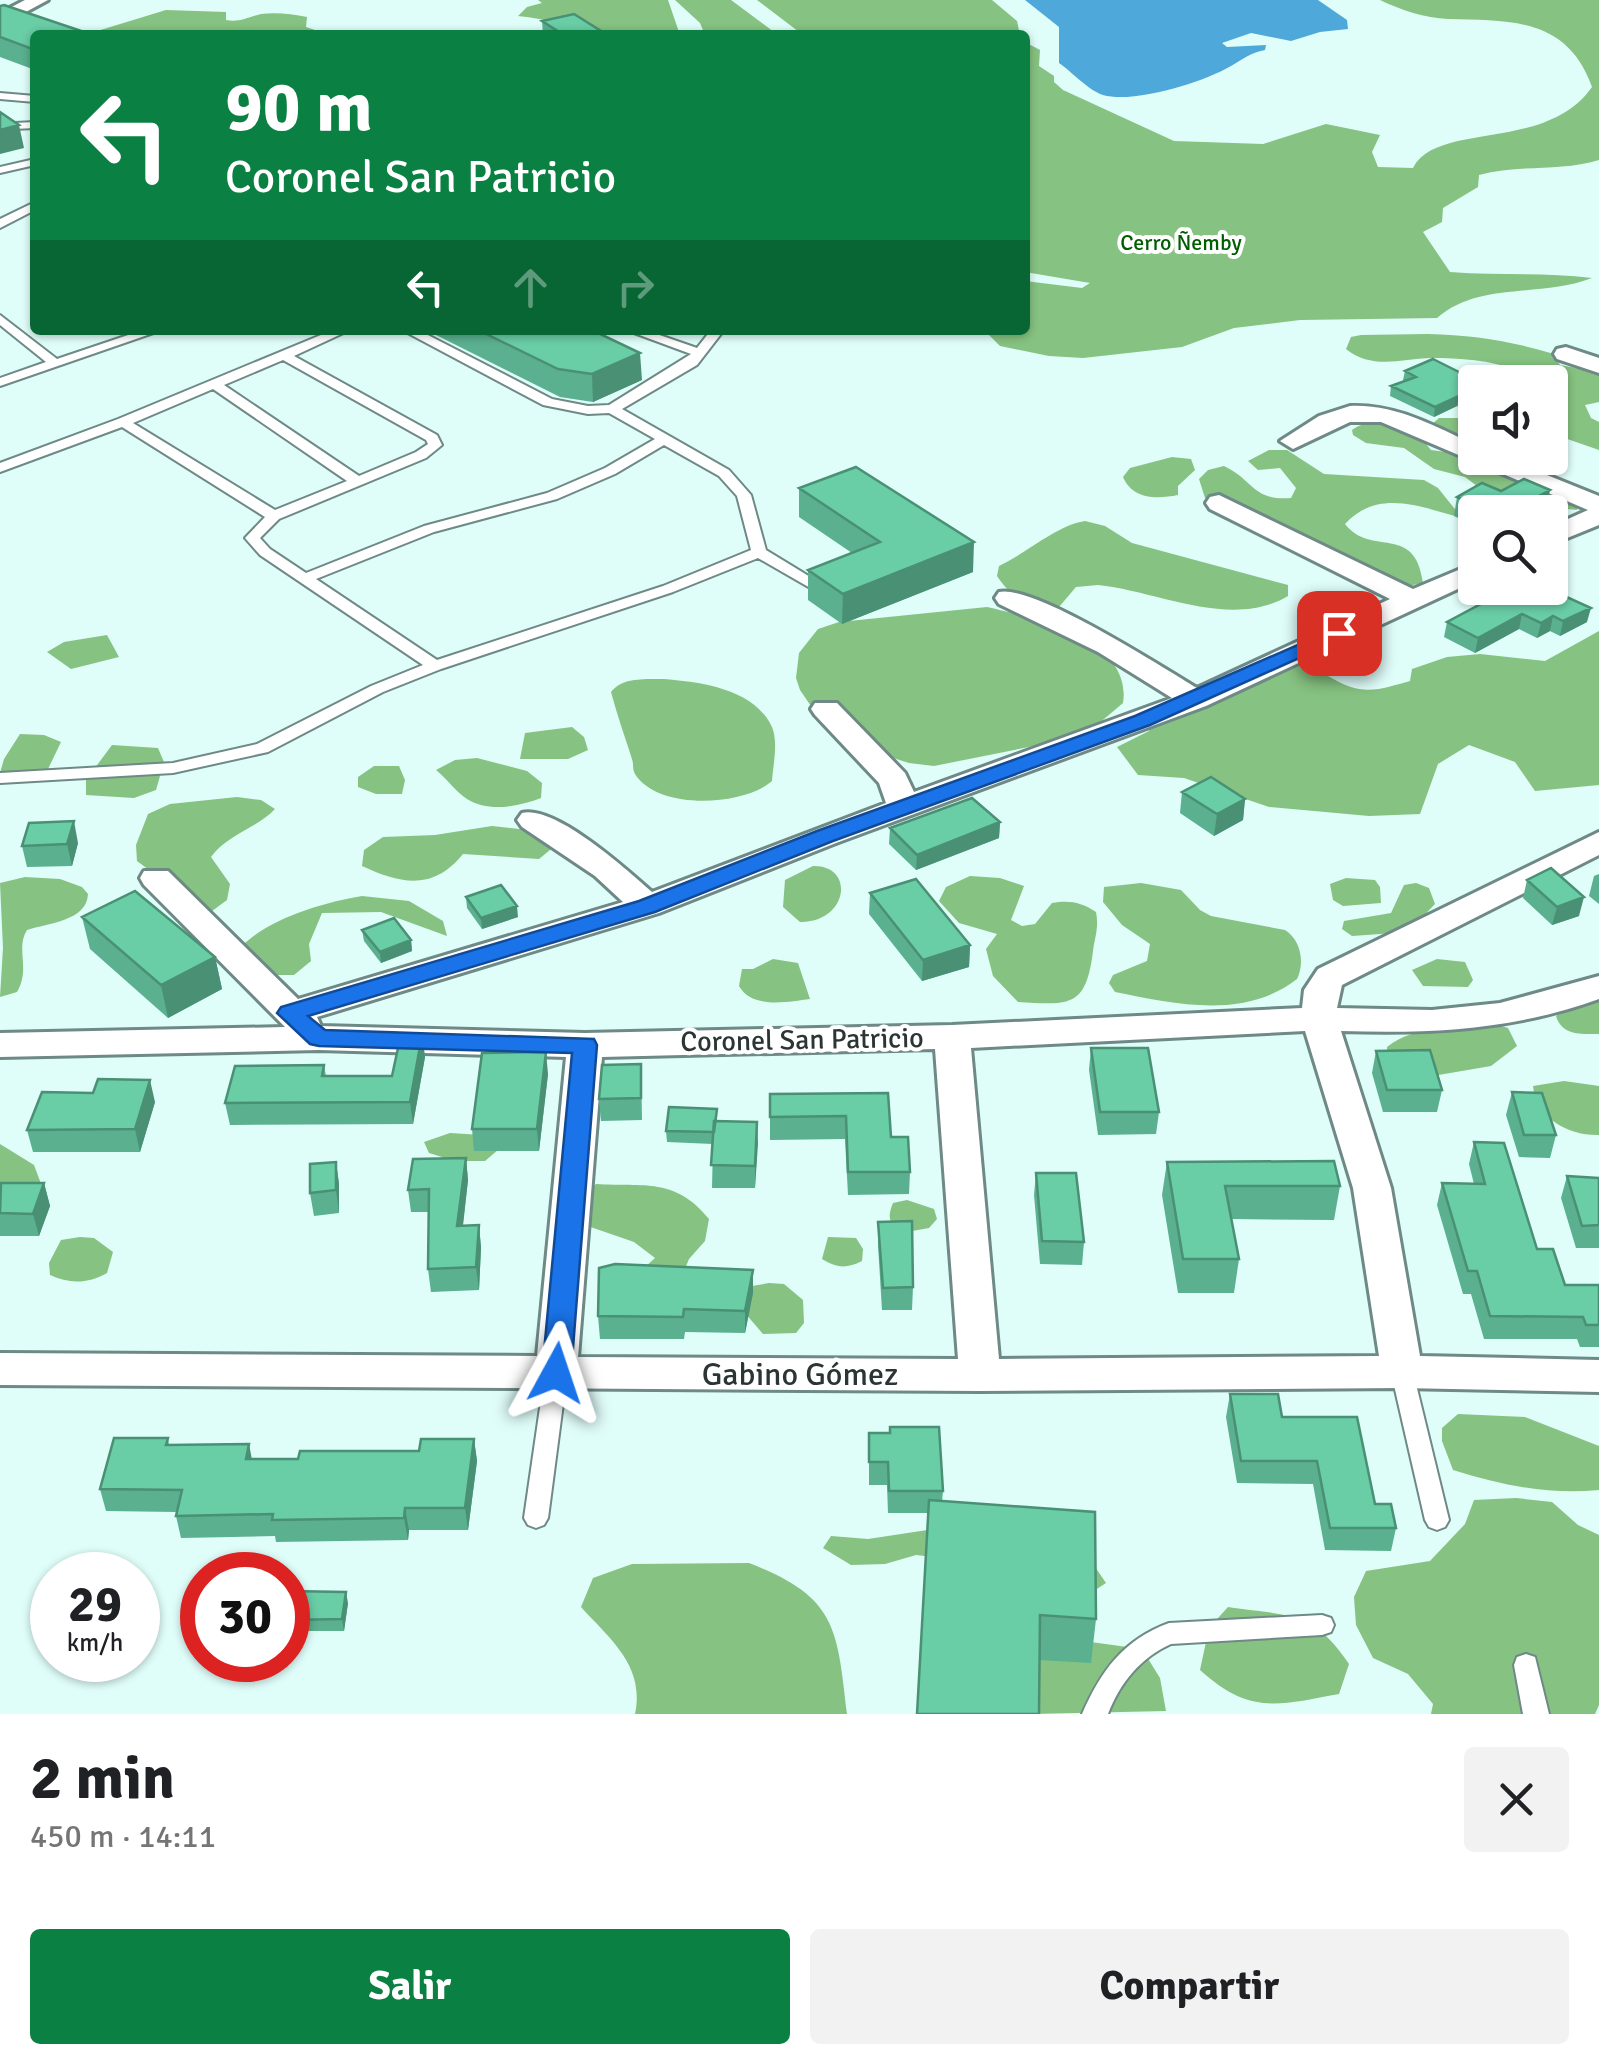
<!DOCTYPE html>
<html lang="es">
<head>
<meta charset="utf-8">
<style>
  :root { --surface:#fff; --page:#f2f2f2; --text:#202124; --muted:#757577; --accent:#0b8043 }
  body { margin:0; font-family:Signika,sans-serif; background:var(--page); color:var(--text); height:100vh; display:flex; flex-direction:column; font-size:38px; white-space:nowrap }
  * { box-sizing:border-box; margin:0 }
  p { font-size:32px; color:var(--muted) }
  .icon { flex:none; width:55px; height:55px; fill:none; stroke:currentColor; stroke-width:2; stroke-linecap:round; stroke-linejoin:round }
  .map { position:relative; height:1714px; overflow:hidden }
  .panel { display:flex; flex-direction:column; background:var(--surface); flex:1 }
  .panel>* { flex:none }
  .banner { position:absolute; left:30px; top:30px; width:1000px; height:305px; border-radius:10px; box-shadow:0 2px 8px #0004; background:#0b8043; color:#fff; overflow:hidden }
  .fabs { position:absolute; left:1458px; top:365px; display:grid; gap:20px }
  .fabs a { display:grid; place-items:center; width:110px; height:110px; border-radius:10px; background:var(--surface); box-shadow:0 2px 8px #0004; font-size:50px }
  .speed { position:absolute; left:30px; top:1552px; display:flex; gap:20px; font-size:50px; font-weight:700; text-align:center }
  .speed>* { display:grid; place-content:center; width:130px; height:130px; border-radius:50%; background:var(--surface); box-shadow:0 2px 8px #0004; line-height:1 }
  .speed small { font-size:25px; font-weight:400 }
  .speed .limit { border:15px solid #d22; background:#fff; color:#111 }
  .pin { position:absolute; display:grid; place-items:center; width:85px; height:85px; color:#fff; margin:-42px; border-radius:20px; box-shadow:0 5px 15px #0006 }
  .me { position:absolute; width:110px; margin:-55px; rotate:5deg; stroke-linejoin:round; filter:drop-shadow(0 0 8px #0008) }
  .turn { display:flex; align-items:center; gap:35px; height:210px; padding:0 30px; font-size:45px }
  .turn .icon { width:130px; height:130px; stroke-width:2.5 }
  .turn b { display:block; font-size:70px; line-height:85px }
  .lanes { display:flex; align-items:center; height:95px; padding:0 30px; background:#0003; justify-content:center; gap:50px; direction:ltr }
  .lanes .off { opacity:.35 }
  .round { display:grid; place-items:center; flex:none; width:105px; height:105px; border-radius:10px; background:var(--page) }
  .head { display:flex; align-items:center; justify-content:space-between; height:170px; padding:0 30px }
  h1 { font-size:60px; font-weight:800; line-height:75px }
  .primary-button { display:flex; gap:20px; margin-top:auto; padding:20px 30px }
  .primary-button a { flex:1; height:115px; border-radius:10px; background:var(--accent); color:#fff; font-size:40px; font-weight:800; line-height:115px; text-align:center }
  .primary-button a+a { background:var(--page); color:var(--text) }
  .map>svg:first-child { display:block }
  .forest { fill:#86c281 }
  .water { fill:#4ea9da }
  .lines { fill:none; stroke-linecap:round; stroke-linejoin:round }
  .service-casing { stroke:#6e8986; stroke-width:4 }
  .minor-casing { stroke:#6e8986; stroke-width:6 }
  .service { fill:#fff; fill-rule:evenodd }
  .minor { fill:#fff; fill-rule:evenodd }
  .wall { fill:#5ab08f }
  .shaded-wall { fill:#4a9074 }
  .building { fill:#69cda6; stroke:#4a9074; stroke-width:2.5 }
  .route { fill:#1a73e8; stroke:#114b97; stroke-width:2.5 }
  .labels { text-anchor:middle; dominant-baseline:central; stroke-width:8; stroke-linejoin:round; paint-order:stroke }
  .far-park-label { font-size:22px; fill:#005d00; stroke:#fff }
  .street-label { font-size:28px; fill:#2a3534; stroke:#fff }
  .near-street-label { font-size:32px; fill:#2a3534; stroke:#fff }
</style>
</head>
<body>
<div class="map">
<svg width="1599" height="1714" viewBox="0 0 1599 1714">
  <rect width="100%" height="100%" fill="#dffdf9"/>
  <!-- forest -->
  <path class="forest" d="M538,0H668L680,35C655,35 625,40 601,35C573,29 547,18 518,16L527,7L542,3Z
    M675,0H731L778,35H705L700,23Z
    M757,0H992L1017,21L1020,35H803Z
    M1380,0H1599V160C1560,172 1519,164 1479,175L1478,187L1443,208L1442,222L1423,232L1450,272C1498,276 1545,272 1592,278C1541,298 1479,281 1437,318L1300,320L1234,328L1182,347L1083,358L1049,356L1000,346L984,330H1025V281L1082,288L1090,283L1025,272V42L1040,50L1039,66L1054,76V82L1063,90L1174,141L1263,144L1326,124L1380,135L1372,152L1378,167L1413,168C1437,121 1546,153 1592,87C1567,17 1511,21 1448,19C1425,18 1401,10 1380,0Z
    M166,10L226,12V20C239,23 248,17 261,14C276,12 292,14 307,17L306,27L324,33L84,35Z
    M1428,334C1473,335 1511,341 1554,354L1560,365L1599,372V402L1585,405L1591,418L1599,422V450L1550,433V403L1562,398L1566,391L1550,389V382H1523L1517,370C1489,360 1461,358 1430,358C1401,359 1372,370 1346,349L1351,337L1361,335Z
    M1439,418H1475V458H1497L1529,491L1562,496L1577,505V510L1548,507L1477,486L1465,477L1434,469L1404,448L1366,443L1353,435L1352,430C1368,417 1407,421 1421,437C1425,441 1427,446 1431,450L1468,455L1431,425Z
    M1269,450H1287L1324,474L1424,480L1438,488L1462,518C1421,507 1378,488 1345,524C1371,558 1415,522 1423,583C1391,590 1351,590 1325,566L1205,498L1199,479L1208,470L1224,466C1254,480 1252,501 1291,498L1296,488L1280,468L1258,470L1248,461Z
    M1172,457L1191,459L1195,470L1178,486V495C1157,499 1133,500 1123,477L1130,468Z
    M1085,521L1105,526L1132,543L1288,585V596C1231,630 1158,591 1098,585L1076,587L1059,607C1030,608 1014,601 997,576L999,566C1029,552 1055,526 1085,521Z
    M987,607C1034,618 1133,639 1123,703L1084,736L934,766L909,763L865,749L826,728L800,690L796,678L799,653L818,629L839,622Z
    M1599,631V785L1535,791L1515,762L1469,745L1438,764L1420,814L1369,816L1269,807L1184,778L1138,775L1117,747L1149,731L1151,723L1298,662C1318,667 1332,681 1351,687C1371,694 1391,686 1410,681L1412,669L1447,657L1480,654L1545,661Z
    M107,635L119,657L71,669L47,652L64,642Z
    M664,679C699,682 752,688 771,725C779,740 773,765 772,781C744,806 658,811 635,774C632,768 634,765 632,759C625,737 617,715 611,692C622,677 646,679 664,679Z
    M572,727L584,737L588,750L568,759H520L525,733Z
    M20,734L44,735L61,742L48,769L24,776L0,773L4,759Z
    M112,745L158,748L164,762L156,790L134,798L86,795V780Z
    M477,758L527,771L542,783L541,798C520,806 489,813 467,799C457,793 446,778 436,770L455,760Z
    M374,766H399L405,780L402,794H376L358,787V777Z
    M237,797L261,800L275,809C256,829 228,834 211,857L230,884L227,900L208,914L137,861L136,845L148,814L170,804Z
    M492,826L546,832L556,845L539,859L463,854C433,891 401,884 362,866L364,850L383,837L435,835Z
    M813,866C856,865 848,923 800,922L783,907L785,880Z
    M970,876L1000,878L1024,886L1011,920L1022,926L1035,924L1052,903C1069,900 1081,902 1096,912C1099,928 1095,936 1093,951C1086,1008 1070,1005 1018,1002L993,976L986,949L997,934L959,923L939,901L946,887Z
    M25,877L60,879L82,887L88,894C87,921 48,923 27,930C15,949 31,968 17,992L0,997L3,948L0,883Z
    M1346,878L1375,880L1380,887L1381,903L1343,906L1333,900L1330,884Z
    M1141,883L1181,890L1200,910L1211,916L1285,930C1301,940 1305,963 1297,979C1244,1020 1175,1004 1115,992L1109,983L1113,975L1147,961L1150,944L1122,925L1103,902L1104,887Z
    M1416,883L1429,888L1435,904L1408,932L1352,936L1342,929L1344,921L1391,913L1404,885Z
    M362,896L409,901L443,921L447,936L381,912L322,913L309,944L311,961L294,975H268L238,950C266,919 321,903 362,896Z
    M773,959L798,963L810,999C787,1002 752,1009 739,986L742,969H753Z
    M1437,959L1465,962L1473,980L1468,987L1423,986L1412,970Z
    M1580,998L1599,1000V1034C1581,1034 1562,1036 1556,1016Z
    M1495,1024L1508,1028L1517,1046L1491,1066L1421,1078L1387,1057V1047C1416,1024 1460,1027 1495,1024Z
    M1564,1081L1599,1086V1135C1569,1136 1536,1118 1533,1086Z
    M450,1133L481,1135L505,1144L485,1161H455L429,1153L424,1142Z
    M0,1144L34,1165L43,1189L0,1196Z
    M596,1184C644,1187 675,1177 709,1219L705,1241L689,1259L670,1305L635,1276L655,1258L634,1242L579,1223L575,1202Z
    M907,1200L934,1209L937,1219L929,1228L901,1233C889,1224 887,1217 893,1203Z
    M80,1237L94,1238L113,1252L107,1273C88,1284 69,1284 50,1275L49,1263L61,1240Z
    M828,1237L856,1238L863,1249L862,1261C846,1269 837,1268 822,1259Z
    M769,1283L784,1284L803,1300L804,1323L796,1333L763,1334L745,1313L752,1286Z
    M1458,1414L1525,1417L1599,1446V1490C1548,1495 1501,1485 1453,1470L1442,1441V1428Z
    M1516,1498L1552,1502L1578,1525L1599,1535V1705L1595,1714H1431L1433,1704L1408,1674L1373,1658L1356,1625L1354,1597L1366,1571L1430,1561L1465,1524L1474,1500Z
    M934,1529L1072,1533L1106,1583L1080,1600L951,1559L916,1555L885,1564L851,1565L823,1548L831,1536L868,1539Z
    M749,1563C837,1597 837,1628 847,1714H635C645,1666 611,1640 581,1607L593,1578L632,1564Z
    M1228,1607C1288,1616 1313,1610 1349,1664L1339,1694C1275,1706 1249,1714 1200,1670L1209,1628Z
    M1069,1639L1142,1649L1160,1678L1166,1711L1032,1714L1031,1643Z"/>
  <!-- water -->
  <path class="water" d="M1025,0H1318L1347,20L1348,29L1320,32L1291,41L1251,33L1222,43L1227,47L1266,45L1265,50C1250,53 1243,59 1231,66C1204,82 1134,104 1103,95C1088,90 1072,72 1059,63V27Z"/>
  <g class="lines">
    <!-- service casing -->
    <g class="service-casing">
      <path id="service" d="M0,93L35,96V102L0,99Z
        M0,117L15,123L35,122V128L13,129L0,124Z
        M35,159V165L0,173V167Z
        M35,202V210L0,228V219Z
        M0,315L57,359L143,330H162L0,386V378L46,362L0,325Z
        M333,330H350L294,356L437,435L442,445L426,458L279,519L260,538L270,549L306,573L424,526L547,493L605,468L655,439L609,413L588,414L543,405L402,330H418L552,399L588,406L609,405L691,354L626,330H645L697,348L711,330H724L697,365L622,409L729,470L751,495L766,550L825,586L822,589H812L758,558L673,592L441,669L383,692L268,752L173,773L0,783V773L173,763L257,744L371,686L423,665L260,555L245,538L265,517L122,427L0,472V463L118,419ZM283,360L426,440L428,444L416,452L359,476L224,385ZM213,389L347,481L275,510L133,423ZM664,445L719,476L737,496L751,550L663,586L437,660L316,579L434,532L557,499L615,474Z
        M1402,1363L1410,1366L1413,1372L1449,1520L1445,1527L1437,1530L1429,1527L1425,1520L1391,1372L1394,1366Z
        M556,1364L564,1367L567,1373L548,1518L544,1525L536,1528L528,1525L524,1518L545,1373L548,1367Z
        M1322,1615L1331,1618L1334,1625L1331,1632L1322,1635L1171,1644C1140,1658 1120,1683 1108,1714H1082C1101,1671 1123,1640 1169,1623Z
        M1526,1654L1535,1657L1549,1714H1523L1514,1665L1517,1657Z"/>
    </g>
    <!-- minor casing -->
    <g class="minor-casing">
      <path id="minor" d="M25,0H48L0,26V13Z
        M1566,347L1599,358V373L1557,359L1554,354L1557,349Z
        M1350,406C1396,404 1434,426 1475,445V458H1505L1599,496V525L1550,545V527L1588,510L1381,422H1350L1293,449L1280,441L1319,416Z
        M1219,495L1413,589L1475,563V581L1206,706L836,843L659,913L317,1017L321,1026L585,1033L952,1025L1302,1008L1304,990L1318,969L1599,832V855L1342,985L1337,1008L1432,1010L1500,1003L1599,976V999C1513,1030 1431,1034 1341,1031L1391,1188L1420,1356L1599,1360V1392L1402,1388L980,1391L0,1385V1353L537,1356L566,1057L319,1050L0,1057V1033L285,1027L144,885L140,878L144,871H168L298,999L623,902L595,876L522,827L517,820L522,813C555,805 626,869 652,892L886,803L879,783L815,715L811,709L815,703H837L905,773L914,792L1172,698L1098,652L999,604L995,598L999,592C1033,584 1162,667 1197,688L1390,599L1210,509L1206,503L1210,497ZM1305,1031L1353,1188L1379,1356L999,1359L971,1048ZM935,1049L958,1359L578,1357L602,1057Z"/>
    </g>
    <!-- service -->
    <use href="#service" class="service"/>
    <!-- minor -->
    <use href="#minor" class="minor"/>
  </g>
  <!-- wall -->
  <path class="wall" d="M0,6L35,35V70L0,57Z
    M542,21L601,35H543Z
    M426,330H592L642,380L593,402L560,397Z
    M1405,371L1475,382V414L1457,406L1434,417L1390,396L1391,386L1405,381L1403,380Z
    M799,488L973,572L842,624L808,600V570L852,553L799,517Z
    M1457,497L1546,510L1541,512H1475V526L1454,516Z
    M1479,588H1547L1587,622L1560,636L1550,631L1537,638L1519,629L1475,653L1444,637L1447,622L1487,601L1478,596Z
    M1182,792L1245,799L1243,820L1214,836L1180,813Z
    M1000,822L999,838L916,870L889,844L890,828Z
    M78,843L72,866L27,867L22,846Z
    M1599,874V904L1589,896L1594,876Z
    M1527,880L1579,916L1552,925L1523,898Z
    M870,893L970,945L969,967L922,981L869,914Z
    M466,897L518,917L482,929L467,908Z
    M82,917L215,957L222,989L168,1018L90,949Z
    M362,930L411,940L412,951L381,963L364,941Z
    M422,1035L425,1057L413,1124L230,1125L225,1103L324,1065L326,1076H392Z
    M1091,1048L1159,1112L1156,1134L1098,1135L1089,1070Z
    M1376,1051L1442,1090L1437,1112H1383L1372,1073Z
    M641,1064L642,1120L601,1121L599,1099Z
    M548,1074L539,1151H474L472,1129Z
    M1512,1092L1556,1135L1550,1158L1519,1157L1506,1115Z
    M888,1093L891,1137L910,1172L909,1194L848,1195L845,1139L770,1140V1094Z
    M155,1102L140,1152H33L27,1130Z
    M717,1121L757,1122L755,1188H712L713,1144L667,1142L666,1131Z
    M1474,1142L1537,1249L1565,1285H1599V1347H1580L1577,1339H1484L1471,1294H1463L1437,1205L1442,1183L1474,1184L1469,1164Z
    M466,1158L468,1180L463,1226L479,1225L481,1248L479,1290L431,1292L428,1269V1212H411L408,1190Z
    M336,1162L339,1184V1213L314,1216L310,1193Z
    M1167,1162L1340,1186L1334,1220L1231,1219L1239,1259L1234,1293H1178L1162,1195Z
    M1036,1173L1084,1242L1082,1265L1040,1264L1034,1195Z
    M1567,1176L1599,1178V1248H1576L1561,1198Z
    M44,1183L50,1206L39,1236H0V1185Z
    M878,1222L913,1287L912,1310H882L878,1245Z
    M753,1270V1293L745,1333L685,1332L684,1339H600L598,1316Z
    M1230,1394L1282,1417L1396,1528L1391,1551L1325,1550L1313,1484L1237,1483L1226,1417Z
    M869,1433L943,1491L942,1501L1096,1619L1091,1663L1039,1660L928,1513H888L887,1485H869Z
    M168,1438L169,1445L252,1459H298L419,1451L474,1439L477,1461L468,1530H409L408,1540L276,1542L275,1536L181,1538L176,1516L177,1512L106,1511L100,1489Z
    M288,1591L348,1603L344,1631H288Z"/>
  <!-- shaded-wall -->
  <path class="shaded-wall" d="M19,125L24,148L0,154V130Z
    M640,353L642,380L593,402L592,374Z
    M1459,396L1457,406L1434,417L1435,407Z
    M1550,490L1546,510L1541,512H1510Z
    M974,542L973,572L842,624L843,594Z
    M1591,608L1587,622L1560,636L1563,621Z
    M1522,614L1519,629L1475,653L1478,638Z
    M1553,616L1550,631L1537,638L1541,623Z
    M1245,799L1243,820L1214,836L1217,814Z
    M74,821L78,843L72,866L67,844Z
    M1000,822L999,838L916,870L917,855Z
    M1584,897L1579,916L1552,925L1557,907Z
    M517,906L518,917L482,929L481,918Z
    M411,940L412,951L381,963L380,952Z
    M970,945L969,967L922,981L923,960Z
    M215,957L222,989L168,1018L161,985Z
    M422,1035L425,1057L413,1124L410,1102Z
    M546,1052L548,1074L539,1151L537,1129Z
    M150,1080L155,1102L140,1152L135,1129Z
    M757,1122L758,1144L755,1188V1166Z
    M466,1158L468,1180L460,1249L457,1226Z
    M336,1162L339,1184V1213L336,1190Z
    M44,1183L50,1206L39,1236L33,1214Z
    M479,1225L481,1248L479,1290L476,1267Z
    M753,1270V1293L745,1333V1311Z
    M474,1439L477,1461L468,1530L465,1508Z
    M249,1444L253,1465L246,1459Z
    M405,1508L409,1530L408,1540L404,1518Z
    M346,1592L348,1603L344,1631L342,1619Z"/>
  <!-- building -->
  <path class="building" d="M4,5L93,35H35V50L0,37V6Z
    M574,14L601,31L581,35H564L542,21Z
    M0,112L19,125L0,130Z
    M478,330H592L640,353L592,374L558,369Z
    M1433,359L1479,382H1475V404L1459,396L1435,407L1391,386L1416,377L1405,371Z
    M856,467L974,542L843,594L808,570L880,542L799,488Z
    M1524,479L1550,490L1510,512H1493L1457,497L1482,483L1501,491Z
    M1494,588H1547L1591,608L1563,621L1553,616L1541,623L1522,614L1478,638L1447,622L1503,592Z
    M1211,777L1245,799L1217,814L1182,792Z
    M972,798L1000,822L917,855L890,828Z
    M74,821L67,844L22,846L29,823Z
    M1551,868L1584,897L1557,907L1527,880Z
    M916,879L970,945L923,960L870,893Z
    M501,885L517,906L481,918L466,897Z
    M135,891L215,957L161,985L82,917Z
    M394,918L411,940L380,952L362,930Z
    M401,1034L422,1035L410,1102L225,1103L235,1066L324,1065L322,1076H392Z
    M1091,1048H1148L1159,1112H1100Z
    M1430,1050L1442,1090H1387L1376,1051Z
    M546,1052L537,1129H472L482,1053Z
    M641,1064V1098L599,1099L602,1065Z
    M98,1079L150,1080L135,1129L27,1130L42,1092L93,1093Z
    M1512,1092L1542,1093L1556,1135H1524Z
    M888,1093L891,1137H908L910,1172H848L846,1116L770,1117V1094Z
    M669,1107L717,1109L714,1132L666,1131Z
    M714,1121L757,1122L755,1166L711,1165Z
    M1474,1142L1504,1143L1537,1249H1553L1565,1285H1599V1325H1586L1583,1317L1490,1316L1477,1271H1468L1442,1183L1485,1184Z
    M466,1158L457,1226L479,1225L476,1267L428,1269L429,1189L408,1190L413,1159Z
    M1334,1161L1340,1186H1225L1239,1259H1183L1167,1162Z
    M336,1162V1190L310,1193V1164Z
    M1036,1173H1076L1084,1242L1042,1241Z
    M1567,1176L1599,1178V1225L1582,1226Z
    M1,1183H44L33,1214L0,1213Z
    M912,1221L913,1287L883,1288L878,1222Z
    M615,1264L753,1270L745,1311L684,1309L683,1317L598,1316L599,1268Z
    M1230,1394H1278L1282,1417H1357L1375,1504H1391L1396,1528H1330L1317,1461H1241Z
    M890,1427H939L943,1491H889L888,1462H869V1433H890Z
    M114,1438H168L166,1445L249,1444L246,1459H298L300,1451H419L421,1439H474L465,1508H405L404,1518L272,1520L273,1514L176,1516L182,1490L100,1489Z
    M929,1500L1095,1512L1096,1619L1040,1615L1039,1714H917Z
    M288,1591L346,1592L342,1619L288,1620Z"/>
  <!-- route -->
  <path class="route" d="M1339,627L1346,628V637L1150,725L833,841L655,912L308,1016L325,1030L594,1039L597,1045L571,1373L567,1381L556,1384L546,1381L542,1373L572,1053L319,1046L310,1044L277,1013L281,1007L639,901L817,831L1135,716Z"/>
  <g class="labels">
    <!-- far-park labels -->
    <g class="far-park-label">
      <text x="1181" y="242">Cerro Ñemby</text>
    </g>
    <!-- street labels -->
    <g class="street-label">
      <text transform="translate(802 1040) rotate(-1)">Coronel San Patricio</text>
    </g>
    <!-- near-street labels -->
    <g class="near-street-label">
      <text x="800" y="1374">Gabino Gómez</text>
    </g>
  </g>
</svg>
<div class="fabs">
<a><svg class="icon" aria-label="sound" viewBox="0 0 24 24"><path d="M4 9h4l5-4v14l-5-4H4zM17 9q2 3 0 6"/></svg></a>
<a><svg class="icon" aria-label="search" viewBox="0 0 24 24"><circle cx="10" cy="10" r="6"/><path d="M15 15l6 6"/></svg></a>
</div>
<div class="speed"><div>29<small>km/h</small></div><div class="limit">30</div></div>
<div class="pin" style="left:1339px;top:633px;background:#d93025"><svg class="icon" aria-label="arrive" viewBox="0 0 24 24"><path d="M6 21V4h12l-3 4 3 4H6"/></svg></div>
<svg class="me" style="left:556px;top:1373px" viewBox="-20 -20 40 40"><path d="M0-17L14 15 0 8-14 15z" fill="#1a73e8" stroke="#fff" stroke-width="4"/></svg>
<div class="banner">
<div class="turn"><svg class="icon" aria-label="left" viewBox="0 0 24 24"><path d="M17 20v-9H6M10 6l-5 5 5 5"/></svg><div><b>90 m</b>Coronel San Patricio</div></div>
<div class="lanes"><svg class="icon" aria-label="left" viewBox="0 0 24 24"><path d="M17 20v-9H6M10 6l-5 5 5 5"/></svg><svg class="icon off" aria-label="ahead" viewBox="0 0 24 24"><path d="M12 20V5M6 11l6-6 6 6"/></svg><svg class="icon off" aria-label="right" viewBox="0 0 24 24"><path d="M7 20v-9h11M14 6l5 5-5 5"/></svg></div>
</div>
</div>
<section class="panel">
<div class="head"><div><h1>2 min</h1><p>450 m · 14:11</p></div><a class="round"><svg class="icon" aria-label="close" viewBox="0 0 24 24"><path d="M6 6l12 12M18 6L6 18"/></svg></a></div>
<div class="primary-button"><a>Salir</a><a>Compartir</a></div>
</section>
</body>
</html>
